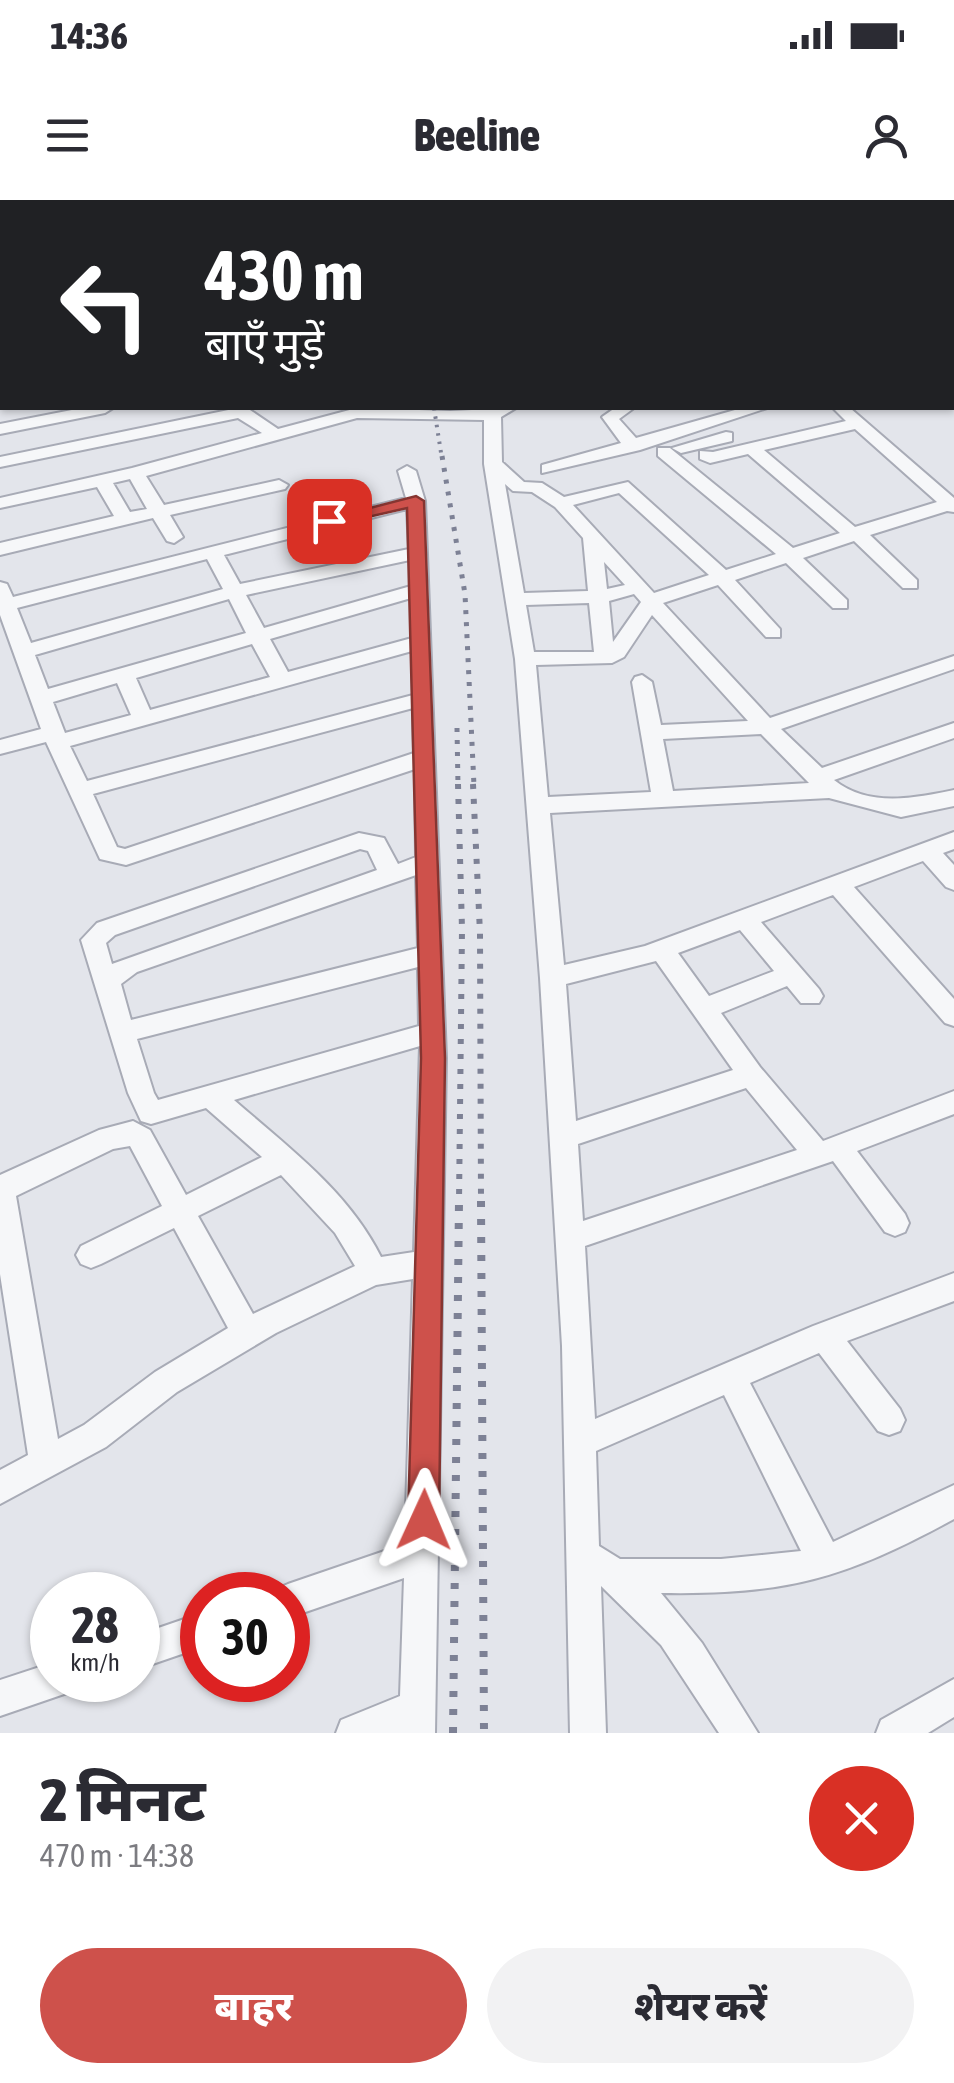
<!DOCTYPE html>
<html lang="hi">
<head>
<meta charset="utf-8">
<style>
  :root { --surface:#fff; --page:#f2f2f3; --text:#2b2b33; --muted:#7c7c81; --accent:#ce514b }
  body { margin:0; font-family:"Asap Condensed","Noto Sans Devanagari",sans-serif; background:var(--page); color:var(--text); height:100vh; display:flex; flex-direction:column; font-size:38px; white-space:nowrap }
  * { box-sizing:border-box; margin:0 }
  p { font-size:32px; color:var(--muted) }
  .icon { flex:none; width:55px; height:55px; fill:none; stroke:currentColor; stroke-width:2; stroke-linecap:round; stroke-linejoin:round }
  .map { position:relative; height:1533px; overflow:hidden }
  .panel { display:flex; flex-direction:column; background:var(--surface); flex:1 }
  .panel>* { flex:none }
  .top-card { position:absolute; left:0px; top:0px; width:955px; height:210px; box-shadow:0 2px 8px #0004; background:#202124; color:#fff; overflow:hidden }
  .speed { position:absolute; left:30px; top:1372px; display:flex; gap:20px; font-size:50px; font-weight:700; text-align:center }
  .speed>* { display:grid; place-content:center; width:130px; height:130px; border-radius:50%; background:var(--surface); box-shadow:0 2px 8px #0004; line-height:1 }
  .speed small { font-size:25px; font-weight:400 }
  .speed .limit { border:15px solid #d22; background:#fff; color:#111 }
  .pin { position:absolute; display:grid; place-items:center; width:85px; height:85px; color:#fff; margin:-42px; border-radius:20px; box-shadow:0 5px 15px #0006 }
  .me { position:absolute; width:110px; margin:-55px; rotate:1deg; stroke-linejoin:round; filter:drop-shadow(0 0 8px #0008) }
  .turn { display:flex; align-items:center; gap:35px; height:210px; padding:0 40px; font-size:45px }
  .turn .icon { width:130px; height:130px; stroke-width:2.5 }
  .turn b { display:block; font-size:70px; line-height:85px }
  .round { display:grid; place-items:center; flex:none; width:105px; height:105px; border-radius:52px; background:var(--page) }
  .head { display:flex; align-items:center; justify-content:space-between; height:170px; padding:0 40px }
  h1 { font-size:60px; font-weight:800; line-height:75px }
  .primary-button { display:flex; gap:20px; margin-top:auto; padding:20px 40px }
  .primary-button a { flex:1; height:115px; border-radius:60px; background:var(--accent); color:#fff; font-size:40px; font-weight:800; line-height:115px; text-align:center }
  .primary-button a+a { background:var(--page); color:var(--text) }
  .status { display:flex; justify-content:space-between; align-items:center; height:70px; padding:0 50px; background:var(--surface); direction:ltr }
  .status svg { height:28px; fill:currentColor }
  header { display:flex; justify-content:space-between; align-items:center; height:130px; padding:0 40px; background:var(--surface); font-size:45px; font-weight:800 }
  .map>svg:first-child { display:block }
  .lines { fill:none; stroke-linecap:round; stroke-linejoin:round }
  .minor-casing { stroke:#a8abb6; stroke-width:4 }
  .minor { fill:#f6f7f9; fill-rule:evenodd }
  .rail-far3 { stroke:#7d8195; stroke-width:4; stroke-dasharray:2.5 6; stroke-linecap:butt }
  .rail-far2 { stroke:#7d8195; stroke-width:5; stroke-dasharray:4 8; stroke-linecap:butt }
  .rail-far1 { stroke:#7d8195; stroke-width:6; stroke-dasharray:5 10; stroke-linecap:butt }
  .rail { stroke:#7d8195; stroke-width:8; stroke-dasharray:6 12; stroke-linecap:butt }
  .route { fill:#ce514b; stroke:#863531; stroke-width:2.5 }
</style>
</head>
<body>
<div class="status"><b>14:36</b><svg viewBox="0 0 49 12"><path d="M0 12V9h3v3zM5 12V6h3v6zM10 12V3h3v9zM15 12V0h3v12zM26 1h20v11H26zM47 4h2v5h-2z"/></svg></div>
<header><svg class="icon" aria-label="menu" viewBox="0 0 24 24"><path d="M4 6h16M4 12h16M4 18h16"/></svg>Beeline<svg class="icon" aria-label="person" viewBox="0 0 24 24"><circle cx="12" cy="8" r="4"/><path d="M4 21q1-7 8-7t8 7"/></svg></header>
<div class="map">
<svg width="954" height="1533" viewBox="0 0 954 1533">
  <rect width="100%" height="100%" fill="#e3e5eb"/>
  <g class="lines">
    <!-- minor casing -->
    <g class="minor-casing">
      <path id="minor" d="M311,0H328L329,2H313Z
        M432,0H446L447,2H433Z
        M611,0H627L628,2H613Z
        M901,0H919L920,2H903Z
        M952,19H954V28H952Z
        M2,137V153L0,154V138Z
        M0,171L2,172V186L0,185Z
        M82,208H113L105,213L0,234V224Z
        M238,208H247L278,229L357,208L450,211L516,208L501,217L502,262L524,282L542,283L564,297L628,282L726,370L776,354L658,256V248H670L793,348L840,333L748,254L710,263L700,259V251L713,252L846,221L833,208H850L954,298V312L947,311L870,335L917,380V388H903L854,341L803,358L847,400V408H833L786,363L735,380L780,429V437H766L718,385L663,403L770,518L954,456V469L781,529L822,568L954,523V538L834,580C869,608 915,598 954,590V606L901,617L829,598L550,613L564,765L645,746L954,632V649L943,653L954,665V690L946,687L923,661L854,687L954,799V826L945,823L833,695L761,722L819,789L823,796L819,803H801L787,786L721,813L760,867L823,941L954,891V914L857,951L905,1014L909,1023L905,1032L895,1036L885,1032L833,961L585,1046L595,1219L813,1126L954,1073V1101L847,1141L900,1209L905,1220L900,1231L889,1235L878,1231L819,1153L750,1183L833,1342L954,1285V1319C844,1379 786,1395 661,1393L702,1443L758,1533H719L661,1445L601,1386L606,1533H570L562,1146L540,778L515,459L484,264V220L357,218L146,276L164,305L279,280L288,285L285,289L170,315L183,337L174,343L167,341L153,318L0,355V343L114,316L97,287L0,308V298L132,268L262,233L238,218L0,267V257ZM855,229L937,302L855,327L764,250ZM130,279L147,309L130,312L113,283ZM505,284L513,291L532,292L555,307L583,338L588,391L524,393ZM619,293L709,375L654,393L573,305ZM604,362L625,385L607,389ZM634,394L641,402L613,442L609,401ZM589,403L594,452H534L526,405ZM652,415L748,521L661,525L652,482L642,475L635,477L632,482L651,592L548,597L536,465L612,463L624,457ZM761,534L809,583L673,591L663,539ZM740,730L774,771L709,796L678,753ZM656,761L733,870L576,921L566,784ZM746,888L797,950L583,1021L578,944ZM724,1195L801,1351L721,1359H620L599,1346L596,1251Z
        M615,208H634L619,219L636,238L742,208H767L640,250L542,273V265L621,243L602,217Z
        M726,232L732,233V241L681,253L672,248Z
        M407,266L416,271L425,301L446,858L435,1533H336L341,1520L400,1496L404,1378L288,1418V1395H273L276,1389L288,1384L405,1344L413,1079L376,1085L276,1133L177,1192L106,1247L0,1304V1270L28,1255L0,1074V975L99,930L133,921L150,930L186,995L262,957L206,908L151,924L141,921L128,893L81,740L97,723L359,633L384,638L398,664L416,657L415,569L126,665L100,659L46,542L0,554V540L41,529L0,415V382L7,384L13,397L406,298L398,271ZM407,309L409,349L240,384L224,355ZM207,359L223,389L31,443L17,408ZM410,360L411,386L264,428L246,395ZM411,398L412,438L288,472L270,439ZM229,399L246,433L48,489L35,455ZM252,444L270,477L150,510L136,478ZM412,451L413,495L87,581L70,546ZM117,483L131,515L65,533L53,502ZM413,508L414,553L125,649L117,647L93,594ZM360,649L368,651L377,670L112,764L106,743L115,735ZM416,675L418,748L131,820L121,784L137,772ZM418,767L419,826L158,900L154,893L137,839ZM420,846L414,1052L381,1057C349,992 288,947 234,900ZM130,946L162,1006L81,1046L76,1055L81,1064L91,1068L101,1064L174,1028L228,1128L155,1172L84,1225L58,1239L16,996L113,949ZM281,975L335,1033L355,1066L253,1114L198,1016Z
        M202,1413V1447L138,1469V1435Z
        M52,1463V1480H72L67,1493L0,1516V1480Z
        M954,1479V1517L928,1533H876L881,1520Z"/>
    </g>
    <!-- minor -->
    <use href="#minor" class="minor"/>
    <!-- rail-far3 -->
    <path class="rail-far3" d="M434,208L442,259"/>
    <!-- rail-far2 -->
    <path class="rail-far2" d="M442,256L465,394L474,586
      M457,528L458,586"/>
    <!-- rail-far1 -->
    <path class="rail-far1" d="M458,584L462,729L459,1003
      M473,584L480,733L481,1003"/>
    <!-- rail -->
    <path class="rail" d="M481,1001L484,1533
      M453,1533L459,1001"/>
  </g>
  <!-- route -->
  <path class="route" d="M416,296L424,301L445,858L439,1320L434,1331L424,1335L413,1331L408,1320L421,858L407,308L329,326L320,321Z"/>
</svg>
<div class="speed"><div>28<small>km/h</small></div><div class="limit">30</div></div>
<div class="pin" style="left:329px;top:321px;background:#d93025"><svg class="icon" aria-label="arrive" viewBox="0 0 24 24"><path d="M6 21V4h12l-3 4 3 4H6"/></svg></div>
<svg class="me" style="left:424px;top:1320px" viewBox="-20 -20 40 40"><path d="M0-17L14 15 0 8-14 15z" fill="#ce514b" stroke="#fff" stroke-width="4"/></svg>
<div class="top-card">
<div class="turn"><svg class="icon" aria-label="left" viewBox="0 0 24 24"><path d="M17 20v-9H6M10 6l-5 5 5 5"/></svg><div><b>430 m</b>बाएँ मुड़ें</div></div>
</div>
</div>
<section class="panel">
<div class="head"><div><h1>2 मिनट</h1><p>470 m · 14:38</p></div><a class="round" style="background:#d93025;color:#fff"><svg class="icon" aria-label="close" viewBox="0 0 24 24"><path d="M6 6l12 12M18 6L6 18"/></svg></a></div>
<div class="primary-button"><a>बाहर</a><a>शेयर करें</a></div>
</section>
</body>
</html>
